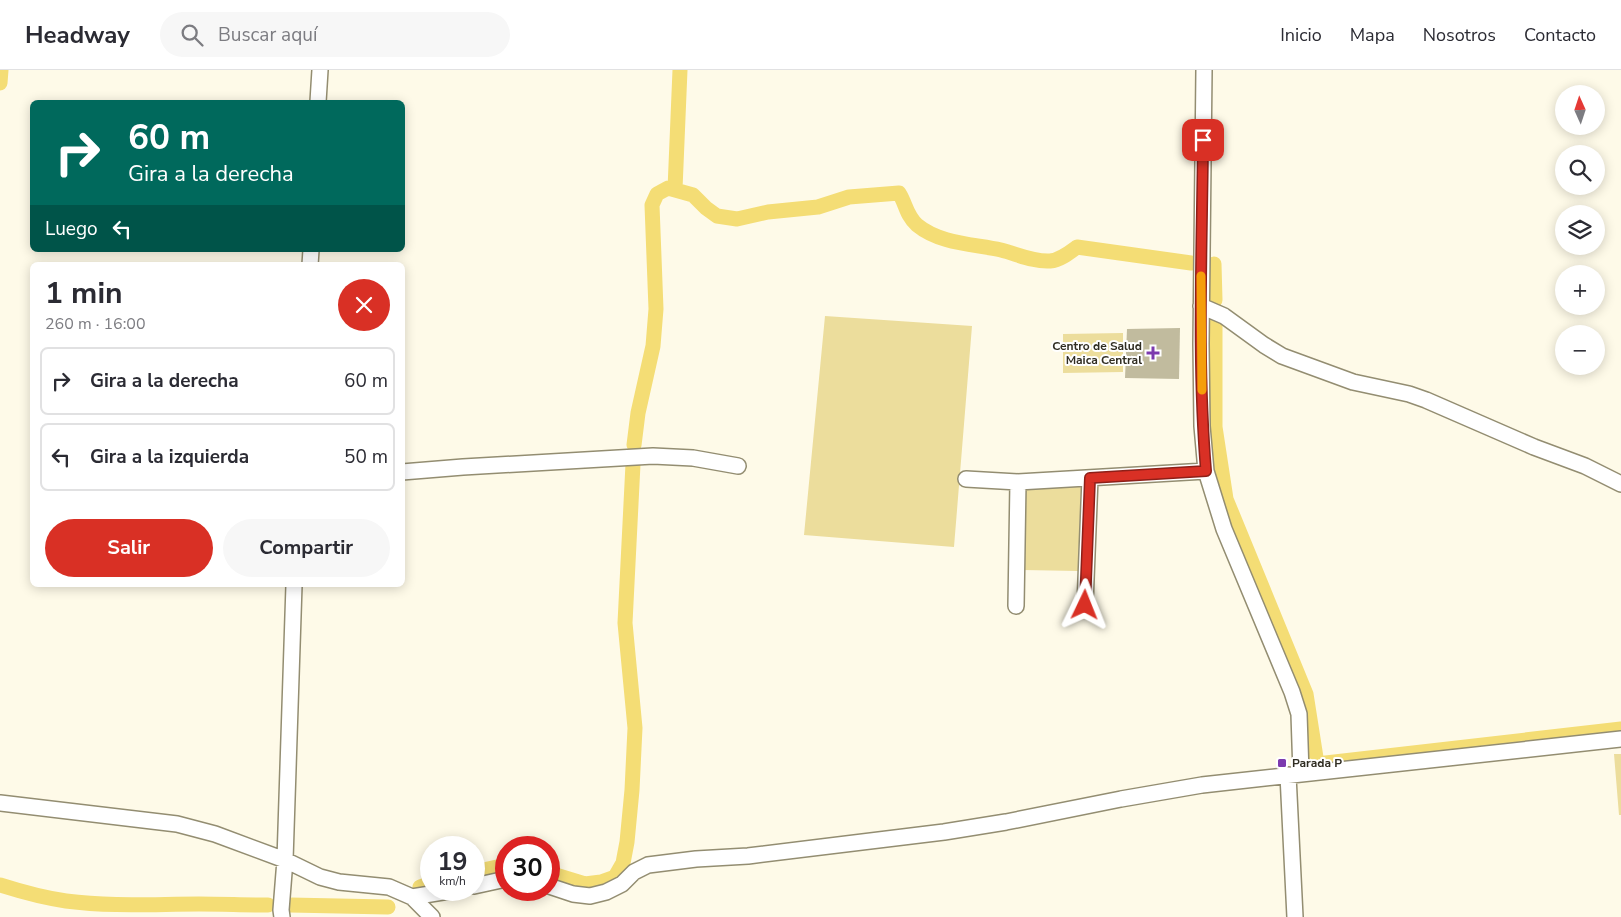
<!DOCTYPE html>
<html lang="es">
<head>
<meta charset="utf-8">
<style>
  :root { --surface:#fff; --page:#f7f7f7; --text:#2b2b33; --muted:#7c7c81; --line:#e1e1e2; --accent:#d93025 }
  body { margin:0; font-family:"Nunito Sans",sans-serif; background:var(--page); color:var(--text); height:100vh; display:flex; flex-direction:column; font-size:19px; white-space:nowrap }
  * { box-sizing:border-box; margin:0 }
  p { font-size:16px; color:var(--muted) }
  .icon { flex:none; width:28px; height:28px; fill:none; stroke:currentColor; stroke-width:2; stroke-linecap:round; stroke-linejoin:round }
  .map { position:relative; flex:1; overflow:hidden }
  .sheet { position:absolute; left:30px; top:192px; width:375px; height:325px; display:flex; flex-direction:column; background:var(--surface); border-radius:8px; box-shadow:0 2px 12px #0003 }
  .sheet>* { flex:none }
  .guide { position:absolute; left:30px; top:30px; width:375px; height:152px; border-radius:8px; box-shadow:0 2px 12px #0003; background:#00695c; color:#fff; overflow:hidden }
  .needle { width:32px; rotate:357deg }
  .tools { position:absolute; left:1555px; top:15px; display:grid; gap:10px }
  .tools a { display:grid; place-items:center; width:50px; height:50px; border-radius:50%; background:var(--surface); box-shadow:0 2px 12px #0003; font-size:25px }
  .speed { position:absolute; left:420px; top:766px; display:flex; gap:10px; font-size:25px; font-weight:700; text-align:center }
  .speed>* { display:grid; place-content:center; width:65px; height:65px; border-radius:50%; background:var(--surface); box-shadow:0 2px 12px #0003; line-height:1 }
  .speed small { font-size:12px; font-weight:400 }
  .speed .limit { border:8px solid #d22; background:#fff; color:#111 }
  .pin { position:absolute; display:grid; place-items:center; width:42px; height:42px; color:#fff; margin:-21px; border-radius:10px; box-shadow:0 2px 8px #0006 }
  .me { position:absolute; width:55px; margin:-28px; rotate:2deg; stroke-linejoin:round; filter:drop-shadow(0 0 4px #0008) }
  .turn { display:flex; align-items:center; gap:18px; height:105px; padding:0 15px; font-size:22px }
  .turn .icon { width:65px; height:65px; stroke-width:2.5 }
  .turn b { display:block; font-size:35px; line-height:42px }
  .then { display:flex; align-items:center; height:48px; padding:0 15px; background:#0003; gap:10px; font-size:19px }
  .round { display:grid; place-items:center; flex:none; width:52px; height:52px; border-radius:26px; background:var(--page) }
  .headline { display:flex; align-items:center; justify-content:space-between; height:85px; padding:0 15px }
  h1 { font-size:30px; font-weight:700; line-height:38px }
  .button { display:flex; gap:10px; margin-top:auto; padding:10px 15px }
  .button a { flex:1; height:58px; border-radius:30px; background:var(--accent); color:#fff; font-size:20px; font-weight:700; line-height:58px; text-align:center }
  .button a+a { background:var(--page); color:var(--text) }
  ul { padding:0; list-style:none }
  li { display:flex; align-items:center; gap:15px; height:68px; margin:0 10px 8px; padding:0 5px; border:2px solid var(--line); border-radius:8px }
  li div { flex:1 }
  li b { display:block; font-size:19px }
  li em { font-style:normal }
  header { display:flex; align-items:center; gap:30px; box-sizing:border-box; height:70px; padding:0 25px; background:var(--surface); border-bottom:1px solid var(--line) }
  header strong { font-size:24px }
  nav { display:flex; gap:28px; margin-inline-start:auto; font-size:18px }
  .search { width:350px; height:45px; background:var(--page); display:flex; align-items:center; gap:12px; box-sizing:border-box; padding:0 18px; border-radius:28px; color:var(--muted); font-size:19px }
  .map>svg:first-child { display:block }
  .green { fill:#ecdd9c }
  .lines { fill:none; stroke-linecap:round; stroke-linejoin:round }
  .canal { stroke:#f4dd75; stroke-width:15 }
  .building { fill:#c1bb9e }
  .minor-casing { stroke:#938d71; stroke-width:18 }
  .minor { stroke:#fff; stroke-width:15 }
  .route-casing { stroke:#8d1f18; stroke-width:12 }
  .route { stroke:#d93025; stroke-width:9 }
  .slow { stroke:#f59e0b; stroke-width:9 }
  .poi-dot { fill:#7c3aae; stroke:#fff; stroke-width:2 }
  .labels { text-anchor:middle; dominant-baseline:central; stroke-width:4; stroke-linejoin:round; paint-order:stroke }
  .poi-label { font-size:12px; font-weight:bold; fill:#302d22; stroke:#fff; text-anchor:end }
</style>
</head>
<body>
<header>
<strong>Headway</strong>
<div class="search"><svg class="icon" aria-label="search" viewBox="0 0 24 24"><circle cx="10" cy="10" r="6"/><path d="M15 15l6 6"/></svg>Buscar aquí</div>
<nav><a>Inicio</a><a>Mapa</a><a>Nosotros</a><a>Contacto</a></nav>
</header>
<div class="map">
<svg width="1621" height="847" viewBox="0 0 1621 847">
  <rect width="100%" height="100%" fill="#fefae8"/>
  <!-- green -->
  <path class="green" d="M825,246L972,256L954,477L804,465Z
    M1123,263V302L1063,303V264Z
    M1076,415L1081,418L1078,501L1023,500L1022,497L1025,419Z
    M1614,684H1621V745H1619Z"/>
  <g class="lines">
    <!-- canal -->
    <path class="canal" d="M0,13L1,0
      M675,119L680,0
      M1214,194L1215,230
      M1215,255V357L1226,429L1306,624L1317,694L1621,659
      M634,375L638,343L653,276L656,239L652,135L657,124L668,118L693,125L706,138L717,146L737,149L768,142L818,137L849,127L899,123C906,134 906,145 917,155C940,174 974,174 1001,180C1017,184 1033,192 1050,191C1060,190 1069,183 1077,177L1191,193
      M474,802L506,795
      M549,803L585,814L601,812L615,807L623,793L627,772L632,720L635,658L625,553L633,394
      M0,815C22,822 44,828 66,831C112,837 154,834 199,834C222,834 245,835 268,835
      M420,817L431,813
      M290,835L388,837"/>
  </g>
  <!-- building -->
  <path class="building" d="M1180,258L1179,309L1125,308L1127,259Z"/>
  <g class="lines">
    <!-- minor casing -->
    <g class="minor-casing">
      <path id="minor" d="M1204,0L1201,274L1202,356L1206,401L1224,459L1292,622L1299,644L1301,703
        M318,32L320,0
        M310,195L311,180
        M1201,236L1224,246L1264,275L1282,286L1353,312L1409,324L1426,330L1534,377L1585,396L1621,414
        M402,402L463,397L653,386L693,388L738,396
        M966,409L1018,412L1206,401
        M1085,535L1090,408
        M1016,536L1018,412
        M1288,705L1295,847
        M0,733L177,754L215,764L285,790L320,807L339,812L389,817L412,827L432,847
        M474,816L506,809
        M549,816L573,824L590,826L606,822L622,814L634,802L648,795L696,789L748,786L944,762L1006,752L1121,729L1202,715L1621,669
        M412,827L455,820
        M282,847L281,840L285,790L294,515"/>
    </g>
    <!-- minor -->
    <use href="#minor" class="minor"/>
  </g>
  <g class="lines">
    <!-- route casing -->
    <g class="route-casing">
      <path id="route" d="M1085,535L1090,408L1206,401C1197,291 1202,180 1203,70"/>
    </g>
    <!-- route -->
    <use href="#route" class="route"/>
    <!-- slow -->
    <path class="slow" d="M1201,206L1202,320"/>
  </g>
  <!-- markers -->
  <g class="poi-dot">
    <path d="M1150.5 275.5h5v5h5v5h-5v5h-5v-5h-5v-5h5z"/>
    <rect x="1277" y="688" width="10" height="10" rx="2.5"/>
  </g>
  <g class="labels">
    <!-- poi labels -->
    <g class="poi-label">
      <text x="1142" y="276">Centro de Salud<tspan x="1142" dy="14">Maica Central</tspan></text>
      <text x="1292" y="693" text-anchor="start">Parada P</text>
    </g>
  </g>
</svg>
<div class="tools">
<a><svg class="needle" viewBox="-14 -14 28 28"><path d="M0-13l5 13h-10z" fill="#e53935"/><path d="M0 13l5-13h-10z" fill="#7c7c81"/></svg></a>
<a><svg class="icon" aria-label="search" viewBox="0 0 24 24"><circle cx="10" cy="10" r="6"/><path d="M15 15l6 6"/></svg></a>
<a><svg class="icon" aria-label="layers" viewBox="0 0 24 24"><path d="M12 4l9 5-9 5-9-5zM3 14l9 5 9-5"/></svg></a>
<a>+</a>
<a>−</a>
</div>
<div class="speed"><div>19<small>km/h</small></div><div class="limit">30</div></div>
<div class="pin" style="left:1203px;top:70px;background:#d93025"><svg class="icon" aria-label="arrive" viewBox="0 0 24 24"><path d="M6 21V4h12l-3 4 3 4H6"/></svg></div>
<svg class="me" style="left:1085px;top:535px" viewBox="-20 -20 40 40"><path d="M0-17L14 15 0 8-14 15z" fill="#d93025" stroke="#fff" stroke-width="4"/></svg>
<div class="guide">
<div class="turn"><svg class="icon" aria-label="right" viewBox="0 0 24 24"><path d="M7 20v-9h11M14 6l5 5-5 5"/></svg><div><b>60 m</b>Gira a la derecha</div></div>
<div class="then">Luego<svg class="icon" aria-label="left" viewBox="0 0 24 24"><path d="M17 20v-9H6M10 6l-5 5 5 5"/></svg></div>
</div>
<section class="sheet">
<div class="headline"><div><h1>1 min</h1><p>260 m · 16:00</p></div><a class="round" style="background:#d93025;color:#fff"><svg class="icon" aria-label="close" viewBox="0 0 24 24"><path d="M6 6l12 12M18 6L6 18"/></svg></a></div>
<ul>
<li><svg class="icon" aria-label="right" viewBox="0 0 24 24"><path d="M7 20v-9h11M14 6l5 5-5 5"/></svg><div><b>Gira a la derecha</b></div><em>60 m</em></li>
<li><svg class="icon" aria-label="left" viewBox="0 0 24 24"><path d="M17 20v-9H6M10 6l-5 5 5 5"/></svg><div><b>Gira a la izquierda</b></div><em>50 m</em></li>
</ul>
<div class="button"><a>Salir</a><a>Compartir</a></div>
</section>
</div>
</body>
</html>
